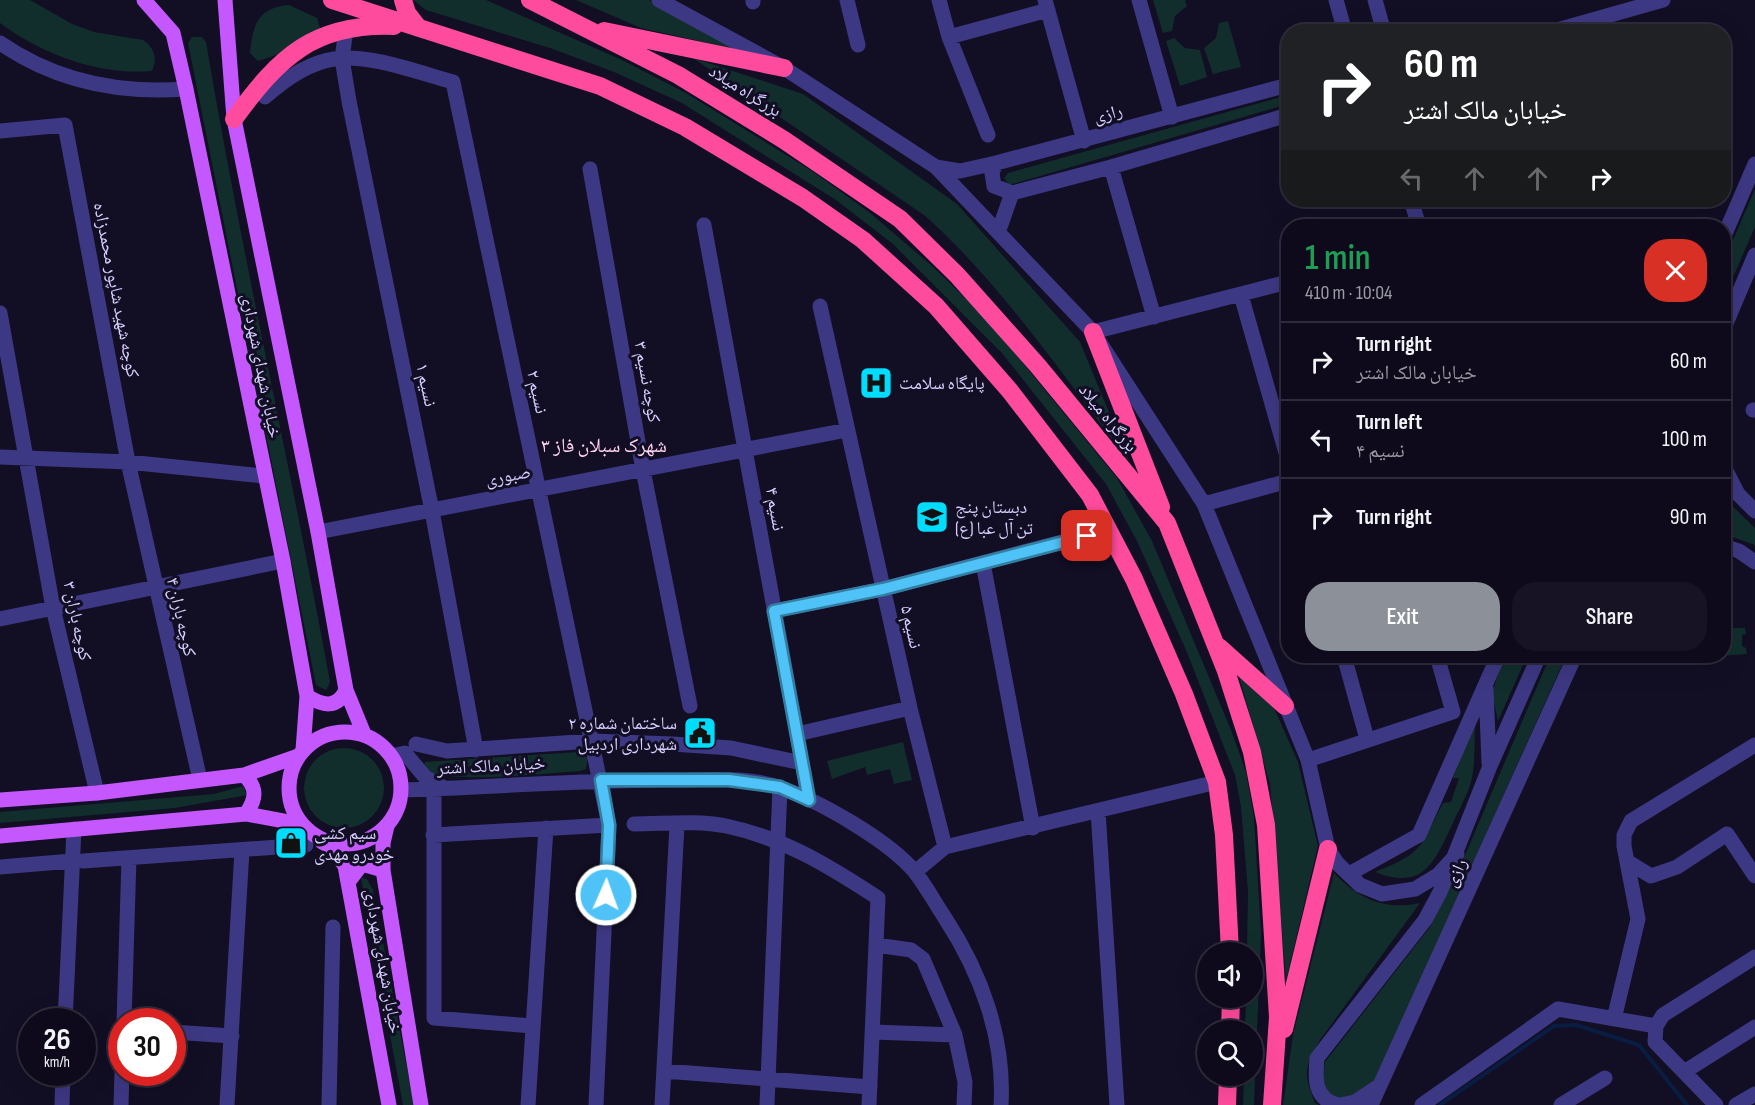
<!DOCTYPE html>
<html lang="en">
<head>
<meta charset="utf-8">
<style>
  :root { --surface:#0e0a1b; --page:#171324; --text:#f1f3f6; --muted:#9b9aa3; --line:#2e2b3a; --accent:#8c9099 }
  body { margin:0; font-family:"Sofia Sans Condensed","Noto Naskh Arabic",sans-serif; background:var(--page); color:var(--text); height:100vh; display:flex; flex-direction:column; font-size:22px; white-space:nowrap }
  * { box-sizing:border-box; margin:0 }
  p { font-size:20px; color:var(--muted) }
  .icon { flex:none; width:33px; height:33px; fill:none; stroke:currentColor; stroke-width:2; stroke-linecap:round; stroke-linejoin:round }
  .map { position:relative; flex:1; overflow:hidden }
  .panel { position:absolute; left:1281px; top:219px; width:450px; height:444px; display:flex; flex-direction:column; background:var(--surface); border-radius:24px; box-shadow:0 6px 24px #0002,0 0 0 2px var(--line) }
  .panel>* { flex:none }
  .top-card { position:absolute; left:1281px; top:24px; width:450px; height:183px; border-radius:24px; box-shadow:0 6px 24px #0002,0 0 0 2px var(--line); background:#202124; color:#fff; overflow:hidden }
  .tools { position:absolute; left:1197px; top:942px; display:grid; gap:12px }
  .tools a { display:grid; place-items:center; width:66px; height:66px; border-radius:50%; background:var(--surface); box-shadow:0 6px 24px #0002,0 0 0 2px var(--line); font-size:30px }
  .speed { position:absolute; left:18px; top:1008px; display:flex; gap:12px; font-size:30px; font-weight:700; text-align:center }
  .speed>* { display:grid; place-content:center; width:78px; height:78px; border-radius:50%; background:var(--surface); box-shadow:0 6px 24px #0002,0 0 0 2px var(--line); line-height:1 }
  .speed small { font-size:15px; font-weight:400 }
  .speed .limit { border:9px solid #d22; background:#fff; color:#111 }
  .pin { position:absolute; display:grid; place-items:center; width:51px; height:51px; color:#fff; margin:-26px; border-radius:12px; box-shadow:0 3px 9px #0006 }
  .me { position:absolute; width:66px; margin:-33px; rotate:2deg; stroke-linejoin:round; filter:drop-shadow(0 0 4px #0008) }
  .turn { display:flex; align-items:center; gap:21px; height:126px; padding:0 24px; font-size:27px }
  .turn .icon { width:78px; height:78px; stroke-width:2.5 }
  .turn b { display:block; font-size:42px; line-height:51px }
  .lanes { display:flex; align-items:center; height:57px; padding:0 24px; background:#0003; justify-content:center; gap:30px; direction:ltr }
  .lanes .off { opacity:.35 }
  .round { display:grid; place-items:center; flex:none; width:63px; height:63px; border-radius:24px; background:var(--page) }
  .summary { display:flex; align-items:center; justify-content:space-between; height:102px; padding:0 24px }
  h1 { font-size:36px; font-weight:600; line-height:45px; color:#1e9e55 }
  .button { display:flex; gap:12px; margin-top:auto; padding:12px 24px }
  .button a { flex:1; height:69px; border-radius:24px; background:var(--accent); color:#fff; font-size:24px; font-weight:600; line-height:69px; text-align:center }
  .button a+a { background:var(--page); color:var(--text) }
  ul { padding:0; list-style:none }
  li { display:flex; align-items:center; gap:18px; height:78px; padding:0 24px; border-top:2px solid var(--line) }
  li div { flex:1 }
  li b { display:block; font-size:22px }
  li em { font-style:normal }
  .map>svg:first-child { display:block }
  .green { fill:#112e2d }
  .lines { fill:none; stroke-linecap:round; stroke-linejoin:round }
  .stream { stroke:#091c41; stroke-width:4 }
  .minor { stroke:#3d3883; stroke-width:15 }
  .major { stroke:#c557ff; stroke-width:15 }
  .highway { stroke:#ff4b9d; stroke-width:18 }
  .route-casing { stroke:#337fa1; stroke-width:15 }
  .route { stroke:#4fc3f7; stroke-width:10 }
  .labels { text-anchor:middle; dominant-baseline:central; stroke-width:6; stroke-linejoin:round; paint-order:stroke }
  .street-label { font-size:18px; fill:#d7d0ff; stroke:#120e24 }
  .poi-label { font-size:18px; fill:#d7d0ff; stroke:#120e24; text-anchor:start }
  .neighbourhood-label { font-size:20px; fill:#ffd2ee; stroke:#120e24 }
</style>
</head>
<body>
<div class="map">
<svg width="1755" height="1105" viewBox="0 0 1755 1105">
  <rect width="100%" height="100%" fill="#120e24"/>
  <!-- green -->
  <path class="green" d="M0,0H30L72,24L94,32L143,40C154,47 158,59 152,71C99,76 42,54 0,23Z
    M413,0H486L622,60L686,93L812,171L869,212L932,266L985,317L1117,478L1152,541L1231,730L1246,772L1254,817L1261,933L1254,1105H1243L1244,1076H1252V1030H1245L1246,998H1252V952H1247L1248,891L1241,807L1235,775L1186,650L1137,541L1106,484L1001,352L893,244L836,200L682,103L614,72L553,49L426,10Z
    M576,0H649L748,52L641,28Z
    M1153,0H1185L1187,6L1175,16L1172,31L1163,33Z
    M289,5L317,18L321,31L279,54L258,61L250,53C253,25 257,8 289,5Z
    M1228,21L1241,67L1213,74L1204,48L1216,38L1219,23Z
    M192,37H202L206,42C242,256 291,468 330,682L326,690L316,685L188,43Z
    M1174,38L1185,48L1200,50L1207,77L1180,86L1166,41Z
    M693,58L803,94L957,204L1080,342L1129,461C1066,380 1001,283 924,215Z
    M1288,95V104L1009,185L1004,178L1008,173Z
    M1755,189V227L1724,298V261Z
    M1724,498L1755,528V545L1724,534Z
    M1724,628H1745L1746,634L1742,635V646L1746,648L1747,654L1721,656H1720H1724Z
    M1504,656H1527L1498,721L1492,693Z
    M1550,656H1566L1375,1081L1341,1102C1323,1092 1321,1082 1325,1062L1430,927L1466,853Z
    M1239,677L1274,708L1298,762L1318,846L1286,981L1270,784Z
    M1475,721C1474,740 1476,763 1471,782C1467,796 1458,811 1452,825C1434,863 1423,891 1375,872C1423,853 1420,848 1443,803L1451,802L1459,778H1453Z
    M903,742L912,780L894,784L890,769L867,775L865,767L832,779L827,761Z
    M304 788a40 40 0 1 1 80 0a40 40 0 1 1-80 0Z
    M578,752L588,758L586,769L580,771C551,773 441,785 423,769L425,762Z
    M243,786L247,795L175,808L0,823V812L214,794Z
    M1334,873C1358,898 1384,911 1420,903L1320,1040C1304,1069 1303,1072 1315,1103L1319,1105H1283L1293,1035Z
    M361,878L367,879L373,890L414,1105H403Z"/>
  <g class="lines">
    <!-- stream -->
    <path class="stream" d="M1440,1105L1554,1026L1576,1025L1639,1045L1687,1105"/>
    <!-- minor -->
    <path class="minor" d="M659,0L784,68L936,167L1093,332L1204,504L1308,760L1328,849L1337,863L1360,885L1382,894L1415,889L1438,875L1457,854
      M753,0V2
      M847,0L858,45
      M939,0L949,37L988,135
      M1045,0L1084,141
      M1139,0L1172,117
      M1336,0L1345,32
      M1375,0L1384,32
      M346,29L342,59L349,101L432,511L476,750
      M1550,32L1663,0
      M949,37L1048,10
      M0,43C55,81 120,94 186,89
      M265,97C284,80 307,63 334,59C367,53 420,73 453,82L609,825L596,1105
      M0,131L65,125L128,462L200,780
      M996,163L992,173L994,186L1012,193
      M936,167L960,171L996,163L1288,85
      M1111,167L1154,317
      M590,169L643,470L690,706
      M1411,200L1419,226
      M704,225L809,800
      M999,230L1012,193L1111,167L1288,115
      M1724,236L1755,164
      M1241,295L1288,460
      M820,306L910,708L945,847L915,872
      M0,313L53,608L97,793
      M1724,328L1755,255
      M1093,332L1288,282
      M1753,410H1755
      M0,457L128,462L264,476
      M1724,467L1738,494L1755,511
      M1204,504L1288,481
      M318,532L847,430
      M1724,546L1739,551L1755,562
      M983,563L1033,828
      M774,611L883,589L1108,530
      M0,619L283,561
      M1344,656L1367,739
      M1486,688L1489,763
      M797,734L910,708
      M416,744L447,751L592,741L672,744L731,748L802,763
      M391,756L405,753L425,777L444,788
      M1308,760L1453,712L1437,656
      M434,789V1018L532,1026
      M401,790C492,787 583,780 673,780C708,780 749,776 781,788C820,801 889,841 915,872C926,886 935,903 945,918C981,973 1005,1038 1001,1105
      M1098,811L1117,1105
      M634,824C663,824 697,820 726,826C784,838 829,866 878,898L869,1105
      M433,835L609,825
      M945,847L1217,782
      M83,861L306,845
      M1628,862L1651,876L1677,867L1727,834L1755,876
      M0,867L72,861
      M1349,874L1419,835L1498,656
      M876,945L911,950L923,959L955,1035L965,1082L964,1105
      M1614,1019L1638,919L1624,846V835L1631,821L1755,745
      M65,1022L74,829
      M124,1022L129,858
      M172,1032L232,1036
      M873,1032L955,1035
      M664,1071L870,1087
      M1684,1072L1755,1027
      M62,1105L63,1072
      M121,1105L122,1072
      M227,1105L242,850
      M329,1105L333,927
      M528,1105L546,828
      M662,1105L677,825
      M767,1105L780,787
      M1338,1105C1314,1099 1315,1079 1317,1058L1425,920L1440,892L1490,766L1539,656
      M1340,1105L1355,1102L1379,1086
      M1371,1105L1575,656
      M1422,1105L1558,1009L1656,1026
      M1561,1105L1605,1078
      M1716,1105L1655,1042L1656,1026L1663,1015L1755,957
      M1736,1105L1755,1094"/>
    <!-- major -->
    <path class="major" d="M144,0L173,33L186,89L283,561L307,696L303,750
      M225,0L234,119L318,532L346,690L364,734
      M307,696C323,706 337,709 346,690
      M289 788a56 56 0 1 1 112 0a56 56 0 1 1-112 0Z
      M244,775C258,788 256,799 246,814
      M0,800L97,793L244,775L298,756
      M387,826L383,843V870L421,1105
      M0,836L246,814L300,824
      M322,842L333,848L345,866L389,1105
      M349,881L362,864L383,870"/>
    <!-- highway -->
    <path class="highway" d="M332,0L600,86L685,127L803,198L863,240L936,306L1010,391L1090,495L1134,579L1184,694L1217,782L1224,835L1230,952
      M403,0L407,13L418,27
      M530,0L678,75L784,140L900,219L957,275L1038,366L1167,523L1226,671L1252,752L1266,825L1278,1017L1272,1105
      M604,31L784,68
      M234,119C279,57 314,23 394,26
      M1093,332L1161,507
      M1219,647L1285,706
      M1284,1029L1328,849
      M1230,1030L1231,998
      M1227,1105L1228,1076"/>
  </g>
  <g class="lines">
    <!-- route casing -->
    <g class="route-casing">
      <path id="route" d="M606,895L609,825L601,780H729L780,787L809,800L774,611L883,589L1087,536"/>
    </g>
    <!-- route -->
    <use href="#route" class="route"/>
  </g>
  <!-- icons -->
  <defs>
    <g id="hospital-square" transform="scale(1.725)"><rect x="-9" y="-9" width="18" height="18" rx="4" fill="#00dcfb" stroke="#120e24"/><path d="M-5-5h3v3.5h4V-5h3V5h-3V1.5h-4V5h-3Z" fill="#111"/></g>
    <g id="school-square" transform="scale(1.725)"><rect x="-9" y="-9" width="18" height="18" rx="4" fill="#00dcfb" stroke="#120e24"/><path d="M0-5L7-2L0 1L-7-2ZM-4 1L0 2.5L4 1V4Q0 6-4 4Z" fill="#111"/></g>
    <g id="civic-square" transform="scale(1.725)"><rect x="-9" y="-9" width="18" height="18" rx="4" fill="#00dcfb" stroke="#120e24"/><path d="M-.6-6.5H3V-4.5H.6V-3L4-1V1h2V6H-6V1h2V-1L-.6-3ZM-1.2 2.5V6h2.4V2.5Z" fill="#111"/></g>
    <g id="shop-square" transform="scale(1.725)"><rect x="-9" y="-9" width="18" height="18" rx="4" fill="#00dcfb" stroke="#120e24"/><path d="M-5-2.5h2.3a2.7 3.5 0 0 1 5.4 0H5L5.5 6h-11ZM-1.5-2.5h3a1.5 2.3 0 0 0-3 0Z" fill="#111"/></g>
  </defs>
  <g fill-rule="evenodd">
    <use href="#hospital-square" x="876" y="383"/>
    <use href="#school-square" x="932" y="517"/>
    <use href="#civic-square" x="700" y="733"/>
    <use href="#shop-square" x="291" y="843"/>
  </g>
  <g class="labels">
    <!-- street labels -->
    <g class="street-label">
      <text transform="translate(745 91) rotate(32)">بزرگراه میلاد</text>
      <text transform="translate(1108 114) rotate(-15)">رازی</text>
      <text transform="translate(116 290) rotate(79)">کوچه شهید شاپور محمدزاده</text>
      <text transform="translate(261 366) rotate(79)">خیابان شهدای شهرداری</text>
      <text transform="translate(647 382) rotate(80)">کوچه نسیم ۳</text>
      <text transform="translate(426 385) rotate(78)">نسیم ۱</text>
      <text transform="translate(537 392) rotate(78)">نسیم ۲</text>
      <text transform="translate(1108 418) rotate(51)">بزرگراه میلاد</text>
      <text transform="translate(508 476) rotate(-11)">صبوری</text>
      <text transform="translate(775 509) rotate(80)">نسیم ۴</text>
      <text transform="translate(181 617) rotate(77)">کوچه باران ۴</text>
      <text transform="translate(77 621) rotate(78)">کوچه باران ۳</text>
      <text transform="translate(911 627) rotate(77)">نسیم ۵</text>
      <text transform="translate(491 766) rotate(-3)">خیابان مالک اشتر</text>
      <text transform="translate(1456 873) rotate(-65)">رازی</text>
      <text transform="translate(383 961) rotate(80)">خیابان شهدای شهرداری</text>
    </g>
    <!-- poi labels -->
    <g class="poi-label">
      <text x="899" y="383">پایگاه سلامت</text>
      <text x="955" y="507">دبستان پنج<tspan x="955" dy="21">تن آل عبا (ع)</tspan></text>
      <text x="677" y="723" text-anchor="end">ساختمان شماره ۲<tspan x="677" dy="21">شهرداری اردبیل</tspan></text>
      <text x="314" y="833">سیم کشی<tspan x="314" dy="21">خودرو مهدی</tspan></text>
    </g>
    <!-- neighbourhood labels -->
    <g class="neighbourhood-label">
      <text x="604" y="446">شهرک سبلان فاز ۳</text>
    </g>
  </g>
</svg>
<div class="tools">
<a><svg class="icon" aria-label="sound" viewBox="0 0 24 24"><path d="M4 9h4l5-4v14l-5-4H4zM17 9q2 3 0 6"/></svg></a>
<a><svg class="icon" aria-label="search" viewBox="0 0 24 24"><circle cx="10" cy="10" r="6"/><path d="M15 15l6 6"/></svg></a>
</div>
<div class="speed"><div>26<small>km/h</small></div><div class="limit">30</div></div>
<div class="pin" style="left:1087px;top:536px;background:#d93025"><svg class="icon" aria-label="arrive" viewBox="0 0 24 24"><path d="M6 21V4h12l-3 4 3 4H6"/></svg></div>
<svg class="me" style="left:606px;top:895px" viewBox="-20 -20 40 40"><circle r="17" fill="#4fc3f7" stroke="#fff" stroke-width="3"/><path d="M0-11L8 9 0 5-8 9z" fill="#fff"/></svg>
<div class="top-card">
<div class="turn"><svg class="icon" aria-label="right" viewBox="0 0 24 24"><path d="M7 20v-9h11M14 6l5 5-5 5"/></svg><div><b>60 m</b>خیابان مالک اشتر</div></div>
<div class="lanes"><svg class="icon off" aria-label="left" viewBox="0 0 24 24"><path d="M17 20v-9H6M10 6l-5 5 5 5"/></svg><svg class="icon off" aria-label="ahead" viewBox="0 0 24 24"><path d="M12 20V5M6 11l6-6 6 6"/></svg><svg class="icon off" aria-label="ahead" viewBox="0 0 24 24"><path d="M12 20V5M6 11l6-6 6 6"/></svg><svg class="icon" aria-label="right" viewBox="0 0 24 24"><path d="M7 20v-9h11M14 6l5 5-5 5"/></svg></div>
</div>
<section class="panel">
<div class="summary"><div><h1>1 min</h1><p>410 m · 10:04</p></div><a class="round" style="background:#d93025;color:#fff"><svg class="icon" aria-label="close" viewBox="0 0 24 24"><path d="M6 6l12 12M18 6L6 18"/></svg></a></div>
<ul>
<li><svg class="icon" aria-label="right" viewBox="0 0 24 24"><path d="M7 20v-9h11M14 6l5 5-5 5"/></svg><div><b>Turn right</b><p>خیابان مالک اشتر</p></div><em>60 m</em></li>
<li><svg class="icon" aria-label="left" viewBox="0 0 24 24"><path d="M17 20v-9H6M10 6l-5 5 5 5"/></svg><div><b>Turn left</b><p>نسیم ۴</p></div><em>100 m</em></li>
<li><svg class="icon" aria-label="right" viewBox="0 0 24 24"><path d="M7 20v-9h11M14 6l5 5-5 5"/></svg><div><b>Turn right</b></div><em>90 m</em></li>
</ul>
<div class="button"><a>Exit</a><a>Share</a></div>
</section>
</div>
</body>
</html>
